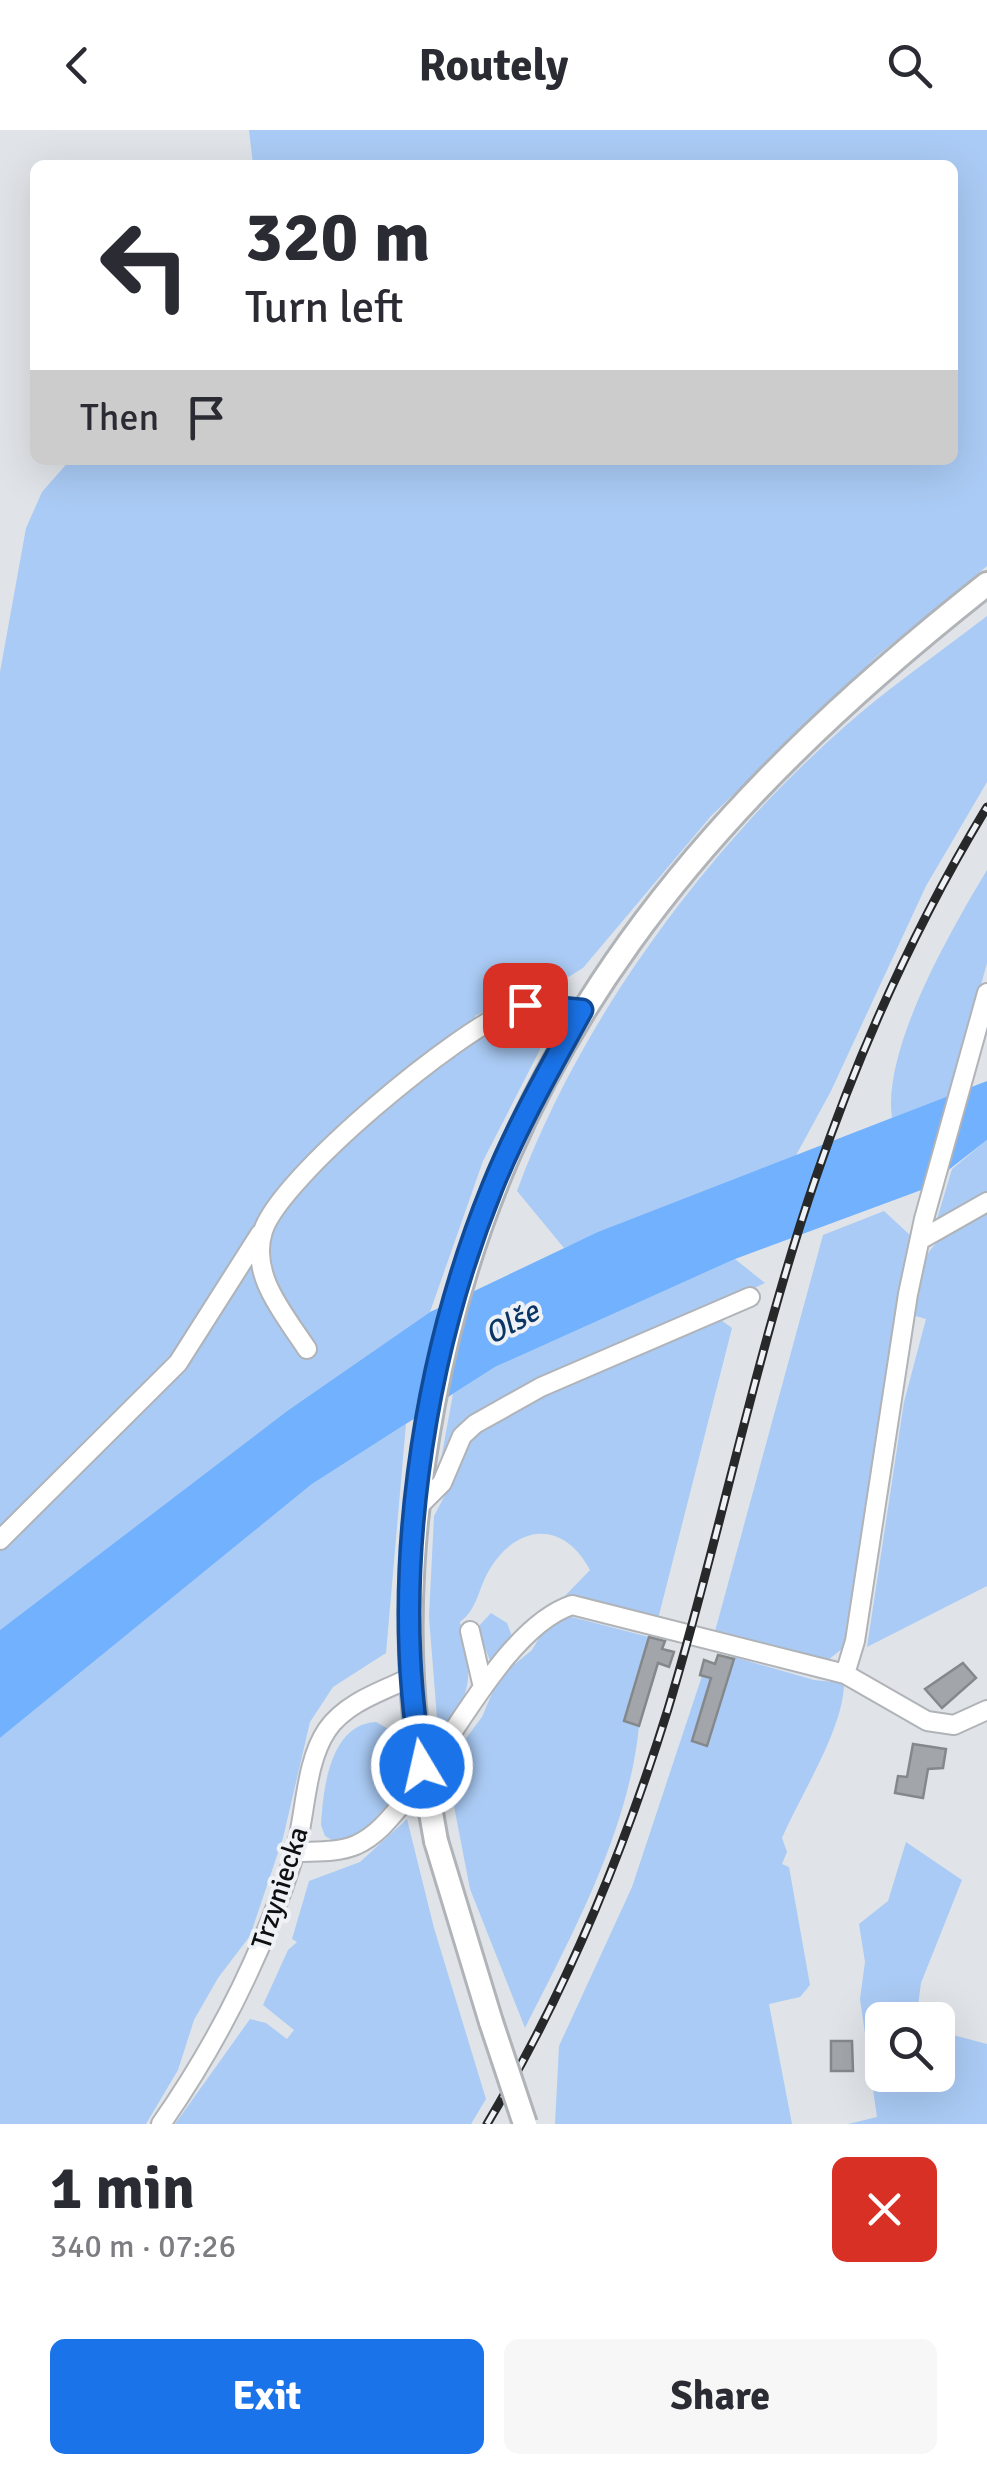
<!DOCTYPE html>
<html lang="en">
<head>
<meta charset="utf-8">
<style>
  :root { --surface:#fff; --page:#f7f7f7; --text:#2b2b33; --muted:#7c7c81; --accent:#1a73e8 }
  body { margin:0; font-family:Signika,sans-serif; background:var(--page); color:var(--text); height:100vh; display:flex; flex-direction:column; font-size:38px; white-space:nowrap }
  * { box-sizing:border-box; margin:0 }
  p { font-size:32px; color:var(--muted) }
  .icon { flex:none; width:55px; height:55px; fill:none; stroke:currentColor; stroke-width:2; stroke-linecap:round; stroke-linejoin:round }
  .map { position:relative; height:1994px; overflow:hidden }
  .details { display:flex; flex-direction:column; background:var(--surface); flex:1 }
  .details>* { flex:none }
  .top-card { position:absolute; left:30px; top:30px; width:928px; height:305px; border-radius:15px; box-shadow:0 10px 40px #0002; background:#fff; color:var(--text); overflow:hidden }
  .buttons { position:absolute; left:865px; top:1872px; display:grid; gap:20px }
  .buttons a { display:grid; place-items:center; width:90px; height:90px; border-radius:15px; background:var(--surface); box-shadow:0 10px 40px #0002; font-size:50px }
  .pin { position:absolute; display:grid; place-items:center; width:85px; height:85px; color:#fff; margin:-42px; border-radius:20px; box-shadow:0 5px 15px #0006 }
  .me { position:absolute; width:110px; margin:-55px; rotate:351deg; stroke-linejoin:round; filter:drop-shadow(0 0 8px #0008) }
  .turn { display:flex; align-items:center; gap:35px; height:210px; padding:0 50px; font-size:45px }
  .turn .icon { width:130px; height:130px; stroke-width:2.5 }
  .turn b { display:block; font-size:70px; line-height:85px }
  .then { display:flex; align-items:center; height:95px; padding:0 50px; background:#0003; gap:20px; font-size:38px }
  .round { display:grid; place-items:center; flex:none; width:105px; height:105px; border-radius:15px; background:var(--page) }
  .headline { display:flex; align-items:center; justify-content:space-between; height:170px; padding:0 50px }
  h1 { font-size:60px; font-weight:700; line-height:75px }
  .primary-button { display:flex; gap:20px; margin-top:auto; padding:20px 50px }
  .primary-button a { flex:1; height:115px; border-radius:15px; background:var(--accent); color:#fff; font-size:40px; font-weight:700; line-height:115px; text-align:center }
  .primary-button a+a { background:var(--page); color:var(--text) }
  header { display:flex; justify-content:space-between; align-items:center; height:130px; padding:0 50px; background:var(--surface); font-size:45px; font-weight:700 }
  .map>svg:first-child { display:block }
  .green { fill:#aacbf5 }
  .water { fill:#72b1fd }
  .building { fill:#a2a5a9; stroke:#85888b; stroke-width:2.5 }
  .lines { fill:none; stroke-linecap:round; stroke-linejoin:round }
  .minor-casing { stroke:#b0b3b7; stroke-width:22 }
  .major-casing { stroke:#b0b3b7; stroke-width:28 }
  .minor { stroke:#fff; stroke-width:18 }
  .major { stroke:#fff; stroke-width:22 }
  .rail-casing { stroke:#262829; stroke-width:9 }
  .rail { stroke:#eef1f5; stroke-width:5; stroke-dasharray:15; stroke-linecap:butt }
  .major-bridge-casing { stroke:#b0b3b7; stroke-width:28; stroke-linecap:butt }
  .major-bridge { stroke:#fff; stroke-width:22 }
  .route-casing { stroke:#114b97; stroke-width:25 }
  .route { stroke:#1a73e8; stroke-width:18 }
  .labels { text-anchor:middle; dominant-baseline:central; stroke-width:8; stroke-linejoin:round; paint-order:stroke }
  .street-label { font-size:28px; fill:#0e0f10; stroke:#eef1f5 }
  .water-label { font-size:30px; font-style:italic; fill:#0a3665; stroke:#eef1f5 }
</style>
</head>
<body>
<header><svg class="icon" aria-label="back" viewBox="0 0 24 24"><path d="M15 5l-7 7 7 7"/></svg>Routely<svg class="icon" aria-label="search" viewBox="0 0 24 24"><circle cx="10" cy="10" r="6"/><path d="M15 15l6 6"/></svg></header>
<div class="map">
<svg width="987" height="1994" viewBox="0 0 987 1994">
  <rect width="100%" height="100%" fill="#e0e4e8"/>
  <!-- green -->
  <path class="green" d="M249,0H987V436L876,527L711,686L583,838L544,862L510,867L475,886L472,911L529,884L547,885L554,892L483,1031L430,1182L287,1281L0,1500V542L26,398L42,362L70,330H952V35H253Z
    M987,486V652L926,756L831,961L794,1029L564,1118L517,1061C579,891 707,718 843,598C888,558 939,523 987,486Z
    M987,740V833L951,965L892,988C882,919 951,800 987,740Z
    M987,1010V1064L937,1089L952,1039Z
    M884,1081L911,1106L843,1518L827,1531L714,1505L823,1105Z
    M987,1081V1456L867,1517L904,1272L926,1189L912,1185C926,1113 923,1117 987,1081Z
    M735,1129L765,1153L462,1296L452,1307L437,1351L453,1264L495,1237Z
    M717,1187L732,1198L658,1489L584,1469L560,1471L590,1440C563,1389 515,1393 487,1444C478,1461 477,1479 460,1492C474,1553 472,1559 439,1613L429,1487L434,1386L458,1340L466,1312L494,1287Z
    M406,1294L386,1523L333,1557L310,1592L283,1708L250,1806L218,1848L194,1890L178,1940L146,1994H0V1608L312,1354Z
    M491,1483L507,1493L513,1509L491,1533L477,1498Z
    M568,1486L649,1507L624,1590L639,1596C629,1700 572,1805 525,1898L470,1759L446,1635L482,1587L499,1547L532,1520L545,1498Z
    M734,1527L814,1550L844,1553C844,1598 801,1664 782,1708L787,1722L782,1734L789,1737L810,1855L800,1867L769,1874L792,1994H555L559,1916L632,1757L702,1546L711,1548L707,1615Z
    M376,1592L397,1604L404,1656L363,1702L334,1711L325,1706L321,1695C323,1659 330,1594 376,1592Z
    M407,1689L434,1798L486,1969L471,1994H175L250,1889L266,1893L287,1909L294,1900L263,1875L288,1820L297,1812L292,1809L309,1751L360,1732Z
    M906,1712L962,1750L921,1853L916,1890H882V1945H938V1901L987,1914V1994H848L877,1987L860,1869L865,1832L859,1794L888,1771Z"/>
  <!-- water -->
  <path class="water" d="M987,951V1010L924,1059L735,1129L495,1237L312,1354L0,1608V1500L287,1281L430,1182L598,1102Z"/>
  <!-- building -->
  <path class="building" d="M649,1507L665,1511L662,1519L674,1522L669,1537L658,1533L639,1596L624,1591Z
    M718,1525L734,1529L707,1616L692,1611L711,1548L700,1545L704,1530L715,1534Z
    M963,1533L976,1548L942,1578L925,1559Z
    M913,1614L946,1619L943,1638L928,1639L923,1668L895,1663L898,1646L907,1647Z
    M831,1911H852L853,1941H831Z"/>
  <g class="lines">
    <!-- minor casing -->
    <g class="minor-casing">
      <path id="minor" d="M920,1110L987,1072
        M307,1219C285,1185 249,1145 263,1101C280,1047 459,899 514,879C536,870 559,874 581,880
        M417,1378L442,1353L462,1306L475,1294L541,1257L750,1167
        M0,1410L178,1233L260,1104
        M470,1501L482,1553
        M845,1544L855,1511L908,1164L924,1089L987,863
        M296,1722C316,1721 337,1723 356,1715C378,1705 391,1687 406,1669C451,1614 506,1497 572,1475L845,1544L927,1591L954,1595L987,1580
        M161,1994C219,1911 263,1822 294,1726C306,1688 304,1634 327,1600C345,1573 382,1561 410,1548"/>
    </g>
    <!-- major casing -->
    <g class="major-casing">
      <path id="major" d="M416,1598C404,1488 413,1382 433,1274C500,913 707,675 987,454
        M436,1711L491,1892"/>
    </g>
    <!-- minor -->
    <use href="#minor" class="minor"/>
    <!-- major -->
    <use href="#major" class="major"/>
    <!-- rail casing -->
    <g class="rail-casing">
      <path id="rail" d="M487,1994C565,1864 623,1724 668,1579C721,1403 756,1222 816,1047C860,918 916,794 987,677"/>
    </g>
    <!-- rail -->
    <use href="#rail" class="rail"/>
    <!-- major-bridge casing -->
    <g class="major-bridge-casing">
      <path id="major-bridge" d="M416,1598L436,1711
        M491,1892L525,1994"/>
    </g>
    <!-- major-bridge -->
    <use href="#major-bridge" class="major-bridge"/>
  </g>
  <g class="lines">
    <!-- route casing -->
    <g class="route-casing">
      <path id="route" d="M422,1636C389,1451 422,1231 492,1058C517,996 550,938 582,880L525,875"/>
    </g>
    <!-- route -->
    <use href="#route" class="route"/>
  </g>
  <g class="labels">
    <!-- street labels -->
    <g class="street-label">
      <text transform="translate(280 1758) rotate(-72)">Trzyniecka</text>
    </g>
    <!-- water labels -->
    <g class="water-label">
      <text transform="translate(512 1193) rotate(-29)">Olše</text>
    </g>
  </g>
</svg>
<div class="buttons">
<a><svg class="icon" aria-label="search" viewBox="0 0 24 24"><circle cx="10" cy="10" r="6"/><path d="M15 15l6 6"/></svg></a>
</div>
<div class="pin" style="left:525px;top:875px;background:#d93025"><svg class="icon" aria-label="arrive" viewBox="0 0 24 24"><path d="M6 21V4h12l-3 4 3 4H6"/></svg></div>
<svg class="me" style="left:422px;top:1636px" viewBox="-20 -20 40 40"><circle r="17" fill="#1a73e8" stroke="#fff" stroke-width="3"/><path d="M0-11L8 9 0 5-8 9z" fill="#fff"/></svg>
<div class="top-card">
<div class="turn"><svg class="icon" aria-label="left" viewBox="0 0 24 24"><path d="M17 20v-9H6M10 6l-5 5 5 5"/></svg><div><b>320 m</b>Turn left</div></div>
<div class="then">Then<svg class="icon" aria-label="arrive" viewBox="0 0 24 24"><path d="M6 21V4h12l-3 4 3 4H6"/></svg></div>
</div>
</div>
<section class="details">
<div class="headline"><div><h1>1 min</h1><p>340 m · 07:26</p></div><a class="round" style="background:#d93025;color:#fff"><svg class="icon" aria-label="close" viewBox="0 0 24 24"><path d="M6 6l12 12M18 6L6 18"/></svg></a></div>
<div class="primary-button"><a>Exit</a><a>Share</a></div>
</section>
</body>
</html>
